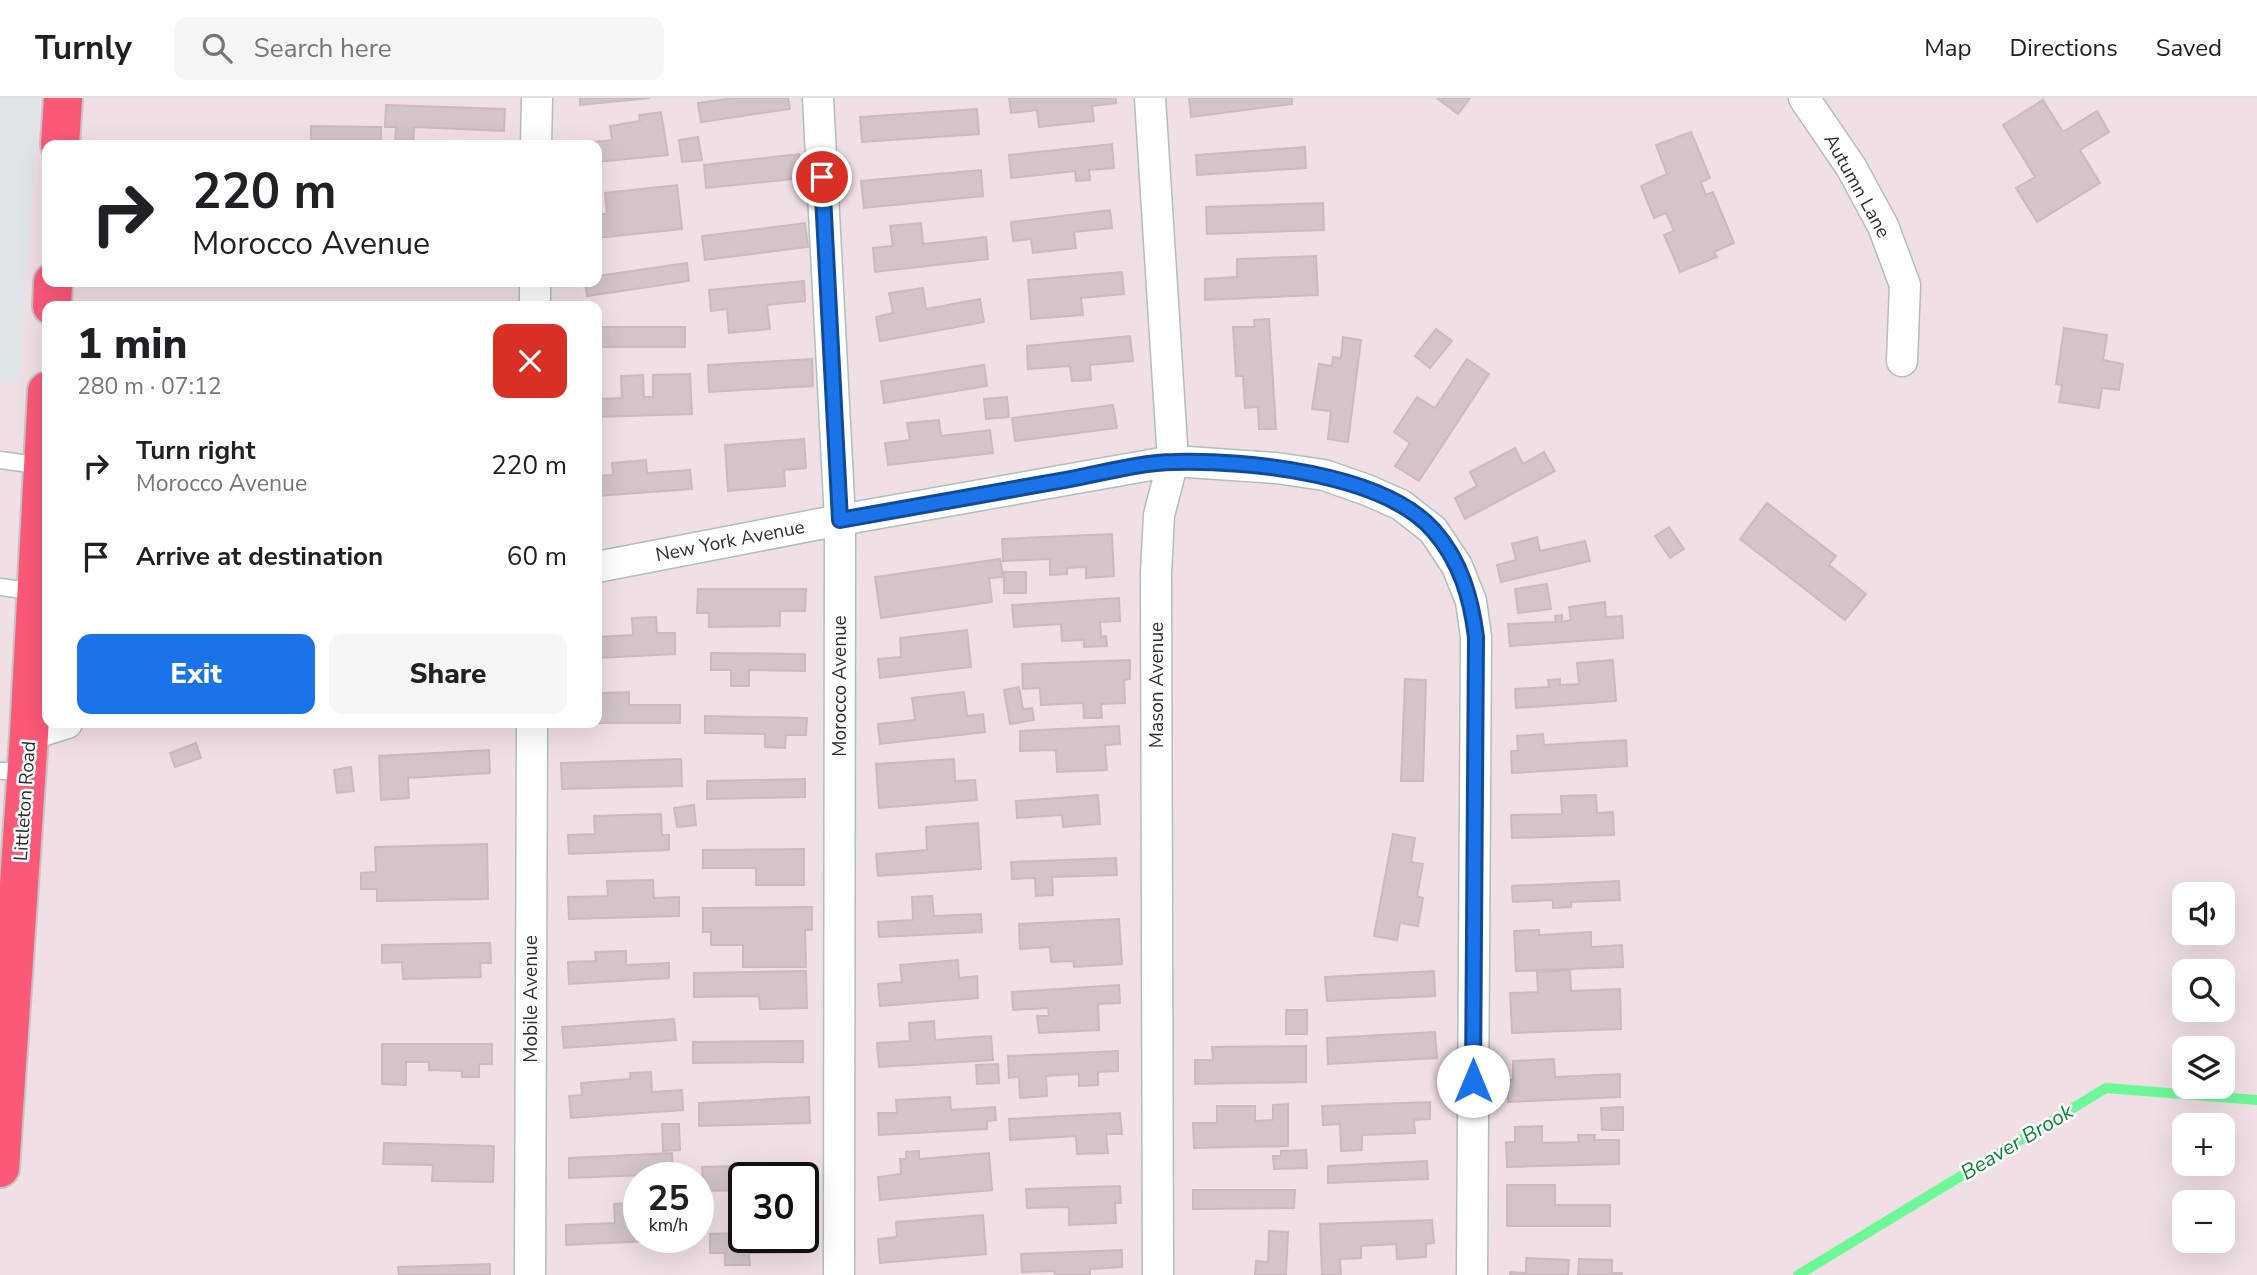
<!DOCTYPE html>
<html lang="en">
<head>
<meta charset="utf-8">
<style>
  :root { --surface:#fff; --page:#f6f6f6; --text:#202124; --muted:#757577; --line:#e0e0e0; --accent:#1a73e8 }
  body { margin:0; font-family:"Nunito Sans",sans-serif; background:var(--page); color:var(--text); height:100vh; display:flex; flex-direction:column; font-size:26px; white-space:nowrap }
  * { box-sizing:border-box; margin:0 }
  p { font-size:23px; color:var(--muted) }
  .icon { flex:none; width:38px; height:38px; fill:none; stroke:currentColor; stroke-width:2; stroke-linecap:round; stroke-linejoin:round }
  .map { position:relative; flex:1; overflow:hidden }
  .side { position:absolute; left:42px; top:203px; width:560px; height:427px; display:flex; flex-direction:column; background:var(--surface); border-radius:14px; box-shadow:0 7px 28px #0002 }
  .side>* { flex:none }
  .hud { position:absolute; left:42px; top:42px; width:560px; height:147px; border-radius:14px; box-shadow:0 7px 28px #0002; background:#fff; color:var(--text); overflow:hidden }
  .controls { position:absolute; left:2172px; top:784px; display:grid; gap:14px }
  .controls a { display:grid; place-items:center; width:63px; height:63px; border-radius:14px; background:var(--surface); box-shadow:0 7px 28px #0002; font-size:35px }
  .speed { position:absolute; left:623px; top:1064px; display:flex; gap:14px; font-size:35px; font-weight:700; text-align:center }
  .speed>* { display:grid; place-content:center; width:91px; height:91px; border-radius:50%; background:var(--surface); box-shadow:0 7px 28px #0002; line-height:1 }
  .speed small { font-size:18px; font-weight:400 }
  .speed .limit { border:4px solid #111; border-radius:10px; background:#fff; color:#111 }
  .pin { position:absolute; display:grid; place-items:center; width:60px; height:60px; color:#fff; margin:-30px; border:4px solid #fff; border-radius:50%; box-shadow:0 2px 7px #0007 }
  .me { position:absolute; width:77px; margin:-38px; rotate:0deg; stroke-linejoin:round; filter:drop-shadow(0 0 5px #0008) }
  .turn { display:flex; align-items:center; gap:24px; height:147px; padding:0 35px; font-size:32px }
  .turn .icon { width:91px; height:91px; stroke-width:2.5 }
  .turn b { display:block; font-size:49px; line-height:60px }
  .round { display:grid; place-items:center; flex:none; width:74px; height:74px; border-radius:14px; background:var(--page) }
  .summary { display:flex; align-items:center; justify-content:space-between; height:119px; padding:0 35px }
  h1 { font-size:42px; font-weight:800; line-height:52px }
  .primary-button { display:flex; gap:14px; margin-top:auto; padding:14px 35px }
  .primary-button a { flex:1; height:80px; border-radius:14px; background:var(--accent); color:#fff; font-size:28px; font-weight:800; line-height:80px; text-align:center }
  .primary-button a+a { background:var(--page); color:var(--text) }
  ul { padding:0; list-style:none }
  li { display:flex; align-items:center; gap:21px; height:91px; padding:0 35px }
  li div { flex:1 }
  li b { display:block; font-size:26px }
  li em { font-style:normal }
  header { display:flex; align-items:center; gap:42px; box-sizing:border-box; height:98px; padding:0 35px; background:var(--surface); border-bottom:2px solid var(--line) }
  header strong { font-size:33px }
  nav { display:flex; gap:38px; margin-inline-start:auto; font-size:24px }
  .search { width:490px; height:63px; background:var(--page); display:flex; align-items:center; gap:18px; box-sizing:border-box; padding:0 24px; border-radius:14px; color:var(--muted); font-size:26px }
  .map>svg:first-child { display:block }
  .industrial { fill:#e0e5e8 }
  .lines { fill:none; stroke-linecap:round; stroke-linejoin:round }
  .stream { stroke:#6cf897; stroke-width:10 }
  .building { fill:#d2c4c9; stroke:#ccb8be; stroke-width:2 }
  .service-casing { stroke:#afbebc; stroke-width:19 }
  .minor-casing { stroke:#afbebc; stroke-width:33 }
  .primary-casing { stroke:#c4c4c4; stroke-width:42 }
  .service { stroke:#fff; stroke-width:16 }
  .minor { stroke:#fff; stroke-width:30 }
  .primary { stroke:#fb5978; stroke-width:38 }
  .route-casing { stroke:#114b97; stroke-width:18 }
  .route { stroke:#1a73e8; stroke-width:12 }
  .labels { text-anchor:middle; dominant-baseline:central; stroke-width:5; stroke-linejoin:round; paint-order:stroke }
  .street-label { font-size:19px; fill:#2e2e2e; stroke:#fff }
  .water-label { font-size:21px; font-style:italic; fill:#068537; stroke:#fff }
</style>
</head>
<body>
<header>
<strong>Turnly</strong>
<div class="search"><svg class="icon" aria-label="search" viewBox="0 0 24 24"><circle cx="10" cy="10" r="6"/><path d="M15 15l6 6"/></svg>Search here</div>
<nav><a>Map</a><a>Directions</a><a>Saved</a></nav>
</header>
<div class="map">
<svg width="2257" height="1177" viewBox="0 0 2257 1177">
  <rect width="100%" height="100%" fill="#f0e0e6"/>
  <!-- industrial -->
  <path class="industrial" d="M0,0H39L19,285L0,284Z"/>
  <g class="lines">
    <!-- stream -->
    <path class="stream" d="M1798,1177L2106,990L2257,1002"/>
  </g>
  <!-- building -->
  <path class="building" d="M580,0H650L580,7Z
    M735,0H788L790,11L701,24L698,5Z
    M1009,0H1116V5L1092,8L1094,23L1039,29L1037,12L1011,15Z
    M1189,0H1292V6L1191,19Z
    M1437,0H1470L1458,16Z
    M2043,2L2063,34L2097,13L2109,34L2080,52L2100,85L2037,124L2016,90L2035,79L2003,27Z
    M386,7L505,11L504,33L414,29L413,47H395L396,29H385Z
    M977,11L979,36L862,44L860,19Z
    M661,14L668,57L597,64L595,44L612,42L610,28L640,23L639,17Z
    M311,28L381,29V47H311Z
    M1691,34L1710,80L1701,84L1706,97L1713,94L1734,145L1714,154L1717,159L1680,174L1664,137L1674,133L1666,115L1654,120L1641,88L1667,76L1656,47Z
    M698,39L702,62L682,64L679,42Z
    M1112,46L1114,70L1089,72L1090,82L1076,83L1075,73L1011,80L1009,57Z
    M1305,49L1306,70L1197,77L1196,57Z
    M799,56L802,80L706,90L704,67Z
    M981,72L983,98L864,110L861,83Z
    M677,87L682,131L597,140V116H607L605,95Z
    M1323,105L1324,132L1207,136L1206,109Z
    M1110,112L1112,130L1074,134L1076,150L1033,155L1031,141L1013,143L1011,124Z
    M805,125L808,149L705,162L702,138Z
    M921,125L923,146L986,139L988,161L875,174L873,150L893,148L890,128Z
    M1316,158L1318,197L1205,202V181L1237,179V161Z
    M687,165L689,183L587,198L585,184H597V178Z
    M1122,174L1124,196L1081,200L1083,217L1031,221L1028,182Z
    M804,183L805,203L767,207L770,231L729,235L727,211L711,213L709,192Z
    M923,190L926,211L980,201L984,224L880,243L876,219L893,215L889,195Z
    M1269,221L1276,331H1259L1258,309L1245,310L1243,278H1236L1233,229H1254V222Z
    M597,229H685V249H597Z
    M2064,230L2107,237L2103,262L2123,266L2119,292L2102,290L2099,310L2059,304L2062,287L2056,286Z
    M1436,231L1452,243L1430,270L1415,258Z
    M1130,238L1133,263L1090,267L1091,282L1072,283L1070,268L1028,271L1027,248Z
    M1343,239L1361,242L1348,344L1328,341L1331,313L1312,311L1319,266L1332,268L1333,259L1341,260Z
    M812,261L813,288L709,294L708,267Z
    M1467,261L1489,276L1419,383L1395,368L1410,345L1394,334L1417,299L1435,310Z
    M984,267L987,288L884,305L881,283Z
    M690,276L692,316L597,319V301L622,300L621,278L643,277L644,299H653V277Z
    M1007,299L1009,319L986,321L984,301Z
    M1113,307L1117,330L1015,343L1012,320Z
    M939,322L941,338L990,332L993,355L888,367L885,345L910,342L907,325Z
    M804,341L806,370L784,372L785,388L728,393L725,347Z
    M1515,350L1523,366L1544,354L1555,373L1465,421L1455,400L1477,388L1470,374Z
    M646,362L647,375L690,372L692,391L597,398V378L613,377L612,365Z
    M1767,405L1836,458L1829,467L1866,496L1845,522L1740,441Z
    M1669,429L1684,451L1670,460L1655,438Z
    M1112,436L1114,478L1086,480V469L1067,470V476L1050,477V461L1003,463L1002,441Z
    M1537,439L1540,453L1585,443L1590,463L1501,484L1497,467L1516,462L1512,446Z
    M1000,461L1003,479L989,480L992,504L881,520L875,479Z
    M1004,474H1026V495H1004Z
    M1547,486L1551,511L1518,515L1515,491Z
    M698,491H806L805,513H780V528L709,529V515H697Z
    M1119,500L1120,523L1100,524L1101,539L1106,538L1107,548L1084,549V542L1062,543L1061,526L1014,529L1012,507Z
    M1605,504L1606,519L1622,518L1623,540L1510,548L1508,526L1556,524L1555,518L1562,517V524L1571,522L1569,509Z
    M656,519L657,535H675V556L597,560V539L633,537L632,520Z
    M967,532L971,569L880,580L878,561L901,559L900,540Z
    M711,555L805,556V573L749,572V588H731V572H711Z
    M1130,562V581L1124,582L1125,605L1101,606L1102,620H1084L1083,605L1041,607L1040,590L1023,591L1022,566Z
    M1613,562L1616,603L1516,610L1515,591L1549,589L1548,582L1560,581V587L1579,586L1577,565Z
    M1405,581L1426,582L1423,683H1401Z
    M1019,589L1023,611L1032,610L1034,622L1010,626L1004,592Z
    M629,594V607H680V625H557H597V605H600V595Z
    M964,594L967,618L983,616L985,634L880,646L878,626L915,622L912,600Z
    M705,618L807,620L806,637H786L785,650L765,649V636L705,635Z
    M1119,628L1120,646L1105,647L1107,672L1057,674L1056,652L1020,653V633Z
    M1543,636L1544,647L1626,642L1627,668L1512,675L1511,653H1518L1517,638Z
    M196,645L201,660L175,669L170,655Z
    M489,652L490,675L408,680L409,700L381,702L379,658Z
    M681,661L682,688L562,691L561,665Z
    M954,661L955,683L975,682L977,702L879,710L876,666Z
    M351,669L354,693L337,695L334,672Z
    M805,681V699L707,701V683Z
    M1098,697L1100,726L1063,729L1062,717L1017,720L1016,703Z
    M1596,697L1597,715L1613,714L1614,737L1512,740L1511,717L1562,716L1561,698Z
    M694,707L696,727L677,729L674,710Z
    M661,716L662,737H669V752L569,756L568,737L595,736L594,718Z
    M978,725L981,771L878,778L876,756L927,752L926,729Z
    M1393,736L1415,740L1411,764L1423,766L1417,798L1423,800L1418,828L1400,825L1397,842L1374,838Z
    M487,746L488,801L377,803V791H361V775L376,774L375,749Z
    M804,751V787H756V770H703V752Z
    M1116,760L1117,777L1052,779L1053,797L1036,798L1035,780L1012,781L1011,764Z
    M653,782L654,800L679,799V818L569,821L568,799L608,798L607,783Z
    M1619,783L1620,802L1571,804V809L1553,810V802L1513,804L1512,788Z
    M932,798L934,818L981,816L982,834L879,839L878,824L913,822L912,799Z
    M812,809V832H805L806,869H743V847H711V834H703V810Z
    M1119,821L1122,866L1074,869L1073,863L1051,864L1050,849L1020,851L1019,826Z
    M1539,832V837L1591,834V849L1622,847L1623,869L1516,873L1514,833Z
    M490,845L491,865H480L481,879L403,881L402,864L382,865V847Z
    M626,853V867L669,865V880L569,886L568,864L596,863L595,854Z
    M958,862L959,880L977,878L978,900L880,908L878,886L902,884L900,867Z
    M1570,872L1571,893L1620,891L1621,931L1512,935L1510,895L1538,894L1537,874Z
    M806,873L807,910L760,911L759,898L694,899V875Z
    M1434,873L1435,898L1327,903L1325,879Z
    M1119,887L1120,905L1098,906L1099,932L1039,935L1037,918H1049L1048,910L1013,912L1012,894Z
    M1286,912H1307V936H1286Z
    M674,921L676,942L564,950L562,929Z
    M934,923L935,942L991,938L993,962L879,969L877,945L910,943L909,925Z
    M1435,934L1437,960L1328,966L1327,940Z
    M803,943V964L693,965V944Z
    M382,946H492V966H479V979H462V973L429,972V964H406V987L382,986Z
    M1306,948V984L1195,986V962H1213L1212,949Z
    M1118,953V973L1098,974V987L1079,988V976L1046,978L1047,998L1020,1000L1019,979L1009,980L1008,958Z
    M1554,961L1555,979L1620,976V999L1508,1004L1507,982H1513V963Z
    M998,966L999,985L977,986L976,967Z
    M651,974L652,994L682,992L683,1012L571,1020L569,998L582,997L581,985L630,981V975Z
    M809,999L810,1025L699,1028V1005Z
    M950,999L951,1012L995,1009L996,1022L987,1023V1031L879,1037L878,1015H897L896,1002Z
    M1430,1004V1021L1414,1022L1415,1035L1362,1037V1052L1341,1053L1340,1026L1323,1027L1322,1008Z
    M1288,1006V1048L1194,1050L1193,1025H1217V1008H1255V1023L1273,1022V1007Z
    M1623,1009V1032H1602L1601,1010Z
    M1120,1015L1122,1036H1106L1108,1055L1077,1056L1076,1038L1010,1042L1009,1021Z
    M662,1026H679L680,1052L663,1053Z
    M1542,1028V1045L1579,1044L1578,1037H1595L1594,1042H1619V1066L1507,1069L1506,1044H1515V1029Z
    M384,1045L494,1048L493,1084L432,1083L433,1067L383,1066Z
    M1306,1052L1307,1070L1274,1071L1273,1058H1281V1053Z
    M919,1053V1061L989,1055L992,1092L880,1102L878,1079L901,1076L900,1061H906V1054Z
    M672,1055L673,1076L569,1080V1060Z
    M1427,1063L1428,1081L1328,1085V1068Z
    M806,1066V1090L803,1091V1080H744V1092L703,1093L702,1069Z
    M1507,1087H1555V1107H1610V1128H1507Z
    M1120,1088L1121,1105H1115L1116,1125L1069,1127V1109L1027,1110L1026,1091Z
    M1193,1092H1295L1294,1110L1193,1111Z
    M639,1105V1139H670V1142L566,1147V1127L615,1125L614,1106Z
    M983,1117L986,1156L880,1165L878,1141L897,1139L896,1124Z
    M1432,1122L1434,1145L1426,1146V1159L1397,1161L1396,1146L1361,1148V1160L1340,1161L1341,1177H1322L1320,1126Z
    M1269,1133L1288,1134L1286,1177H1255L1256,1163L1268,1164Z
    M803,1134L806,1154L749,1155L750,1167H725V1155H710V1136L744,1135V1139H803Z
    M1122,1152V1169L1090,1171V1177H1055L1054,1173L1022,1174L1021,1156Z
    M1526,1160L1569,1162L1568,1177H1510V1174L1526,1175Z
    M1579,1161L1612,1162V1175H1622V1177H1578Z
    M490,1166V1177H399L398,1169Z"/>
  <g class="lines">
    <!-- service casing -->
    <g class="service-casing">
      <path id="service" d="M0,362L43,368
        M0,489L37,494
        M0,673H27"/>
    </g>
    <!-- minor casing -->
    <g class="minor-casing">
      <path id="minor" d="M818,0L840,422L839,1177
        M1150,0L1173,363L1159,417L1156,475L1158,1177
        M1804,0L1851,69L1883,128L1905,187L1902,263
        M536,47L537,0
        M535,208V184
        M597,469L840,422L1173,363L1276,370L1324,377L1367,392L1401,407L1433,432L1457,468L1471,503L1476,539L1472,1177
        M29,637L67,625
        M530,1177L532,625"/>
    </g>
    <!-- primary casing -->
    <g class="primary-casing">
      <path id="primary" d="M60,47L63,0
        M52,208L53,184
        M0,1070L29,637L47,293"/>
    </g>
    <!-- service -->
    <use href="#service" class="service"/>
    <!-- minor -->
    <use href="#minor" class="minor"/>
    <!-- primary -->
    <use href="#primary" class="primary"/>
  </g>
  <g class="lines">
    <!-- route casing -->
    <g class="route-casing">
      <path id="route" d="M822,79L840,422C915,409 990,396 1065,382C1098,376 1142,364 1174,364C1246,362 1384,375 1434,433C1461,464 1471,500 1476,539L1473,983"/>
    </g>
    <!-- route -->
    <use href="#route" class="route"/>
  </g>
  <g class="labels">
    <!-- street labels -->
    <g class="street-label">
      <text transform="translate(1857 88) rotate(61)">Autumn Lane</text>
      <text transform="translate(730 443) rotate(-11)">New York Avenue</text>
      <text transform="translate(1157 587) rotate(-90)">Mason Avenue</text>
      <text transform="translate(840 588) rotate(-90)">Morocco Avenue</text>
      <text transform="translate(25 703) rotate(-86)">Littleton Road</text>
      <text transform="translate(531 901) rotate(-90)">Mobile Avenue</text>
    </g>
    <!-- water labels -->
    <g class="water-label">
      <text transform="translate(2017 1044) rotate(-31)">Beaver Brook</text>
    </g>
  </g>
</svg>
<div class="controls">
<a><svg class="icon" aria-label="sound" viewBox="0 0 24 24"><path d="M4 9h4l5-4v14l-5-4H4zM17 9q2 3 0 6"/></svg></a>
<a><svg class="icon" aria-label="search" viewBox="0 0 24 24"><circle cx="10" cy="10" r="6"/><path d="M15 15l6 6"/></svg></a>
<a><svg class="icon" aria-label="layers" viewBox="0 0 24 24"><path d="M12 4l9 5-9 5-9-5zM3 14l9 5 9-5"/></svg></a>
<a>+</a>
<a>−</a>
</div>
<div class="speed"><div>25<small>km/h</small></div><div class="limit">30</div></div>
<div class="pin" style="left:822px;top:79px;background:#d93025"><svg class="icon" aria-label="arrive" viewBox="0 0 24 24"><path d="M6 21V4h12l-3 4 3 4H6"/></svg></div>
<svg class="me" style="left:1473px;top:983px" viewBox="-20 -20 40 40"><circle r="19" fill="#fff"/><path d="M0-13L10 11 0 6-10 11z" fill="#1a73e8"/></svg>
<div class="hud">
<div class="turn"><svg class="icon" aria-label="right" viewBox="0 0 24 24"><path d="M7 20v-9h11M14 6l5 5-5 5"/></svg><div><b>220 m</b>Morocco Avenue</div></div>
</div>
<section class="side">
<div class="summary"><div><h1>1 min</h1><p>280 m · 07:12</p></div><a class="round" style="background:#d93025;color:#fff"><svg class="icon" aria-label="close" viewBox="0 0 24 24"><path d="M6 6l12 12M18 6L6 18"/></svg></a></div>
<ul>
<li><svg class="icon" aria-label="right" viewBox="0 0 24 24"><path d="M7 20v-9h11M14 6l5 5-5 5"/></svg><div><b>Turn right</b><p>Morocco Avenue</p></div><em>220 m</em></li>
<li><svg class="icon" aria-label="arrive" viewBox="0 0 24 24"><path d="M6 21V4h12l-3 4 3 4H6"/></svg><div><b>Arrive at destination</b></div><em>60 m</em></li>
</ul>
<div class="primary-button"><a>Exit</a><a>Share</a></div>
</section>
</div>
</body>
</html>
